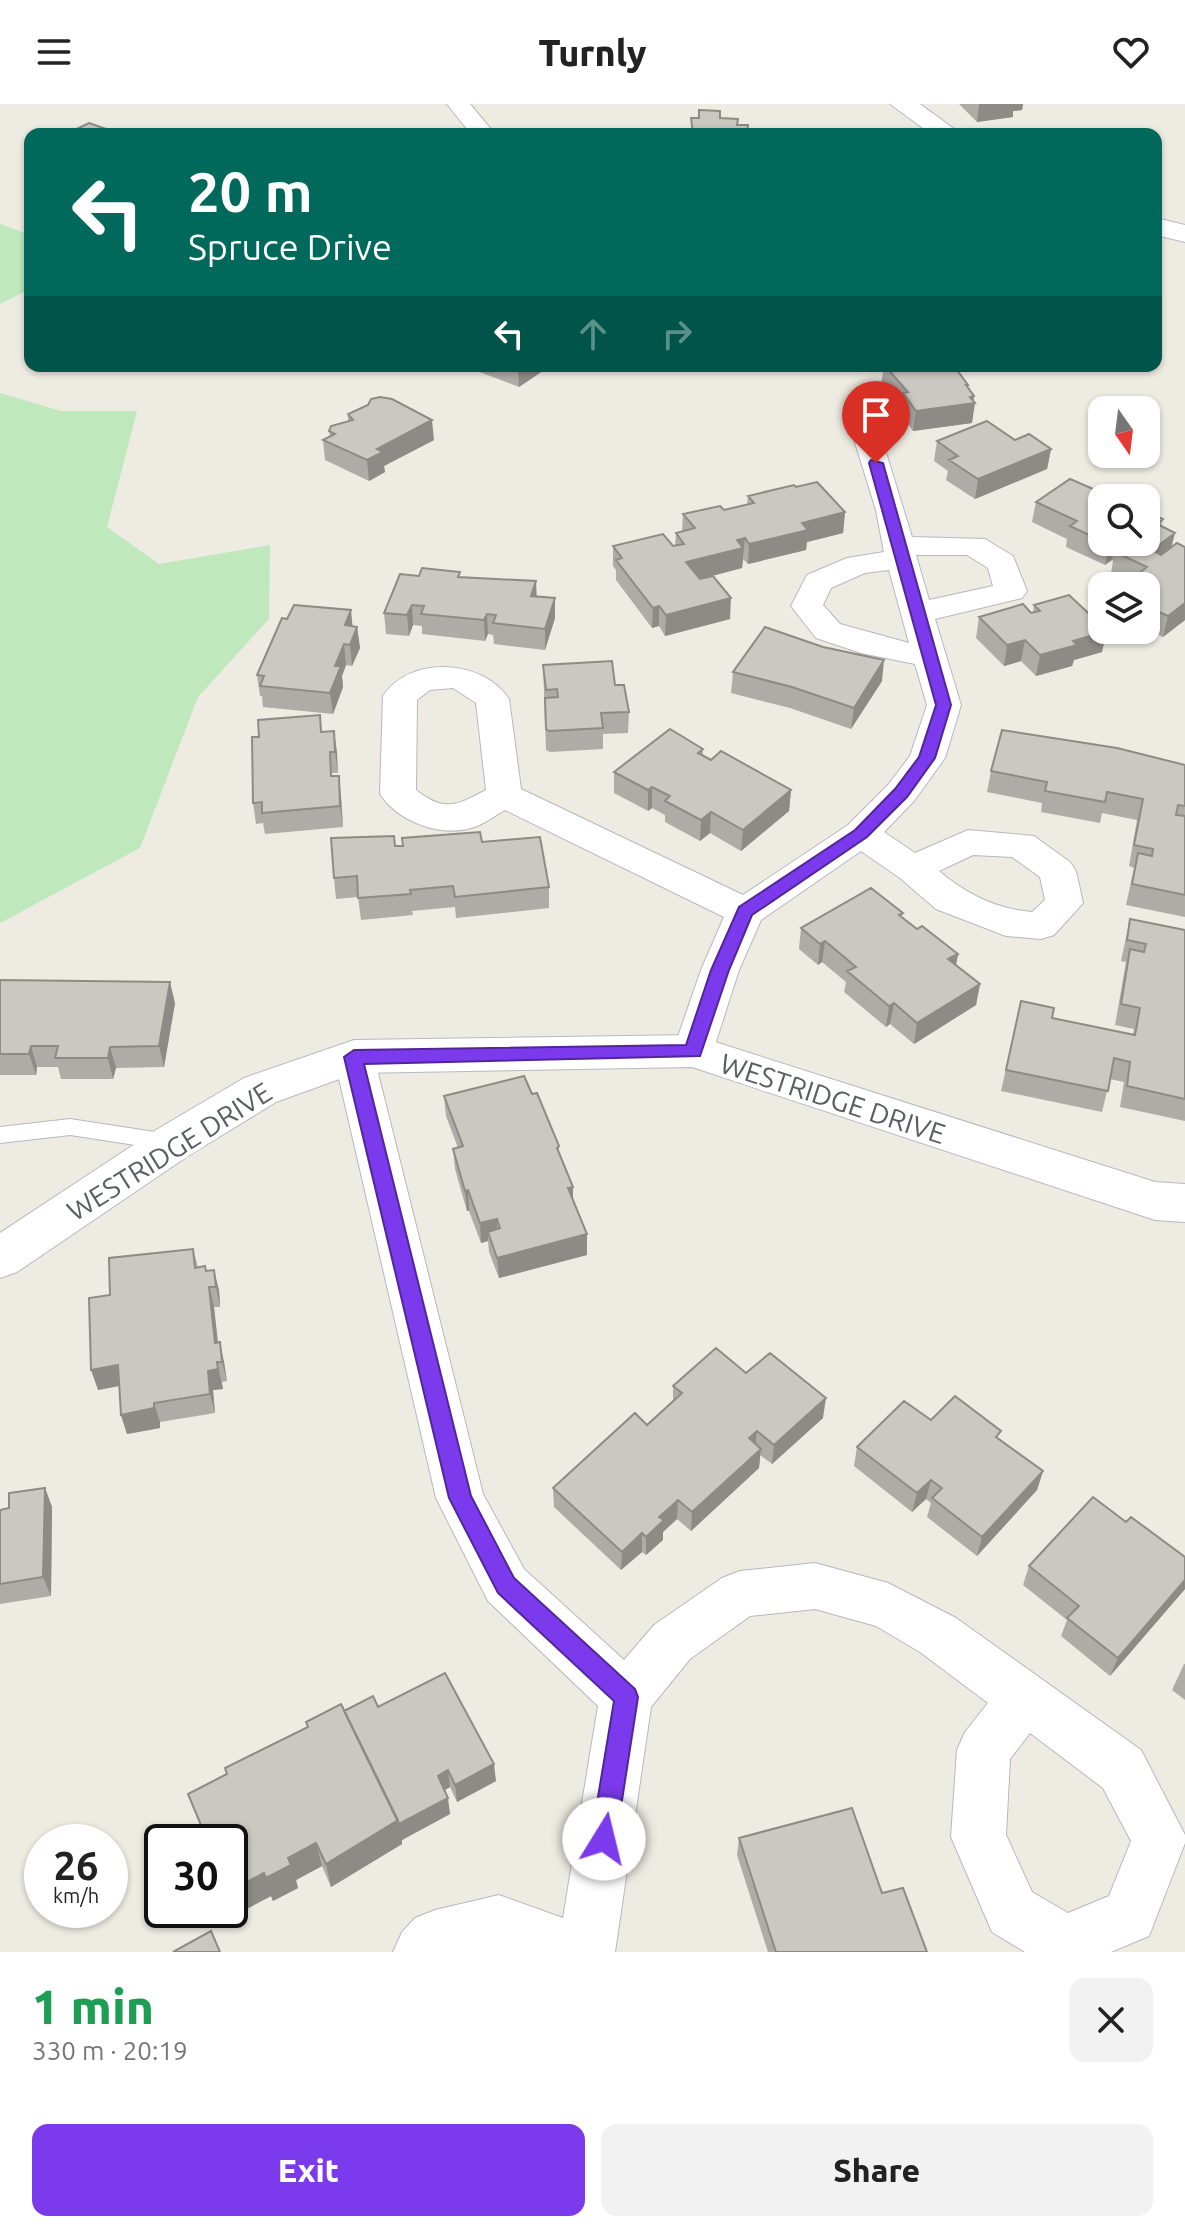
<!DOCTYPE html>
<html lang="en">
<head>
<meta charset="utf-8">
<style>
  :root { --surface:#fff; --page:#f2f2f2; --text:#222; --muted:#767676; --accent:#7c3aed }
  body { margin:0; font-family:Ubuntu,sans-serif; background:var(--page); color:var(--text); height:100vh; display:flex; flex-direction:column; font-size:30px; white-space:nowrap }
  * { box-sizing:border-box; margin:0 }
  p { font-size:26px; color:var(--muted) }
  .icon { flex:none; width:44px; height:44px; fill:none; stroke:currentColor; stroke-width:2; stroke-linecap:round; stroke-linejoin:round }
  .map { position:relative; height:1848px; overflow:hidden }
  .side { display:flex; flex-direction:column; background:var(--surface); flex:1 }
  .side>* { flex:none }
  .banner { position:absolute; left:24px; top:24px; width:1138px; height:244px; border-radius:16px; box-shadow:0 2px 6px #0004; background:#00695c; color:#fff; overflow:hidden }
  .needle { width:52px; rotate:166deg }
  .buttons { position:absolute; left:1088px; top:292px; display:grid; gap:16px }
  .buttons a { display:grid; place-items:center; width:72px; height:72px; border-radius:16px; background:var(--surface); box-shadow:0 2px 6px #0004; font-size:40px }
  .speed { position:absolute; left:24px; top:1720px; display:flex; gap:16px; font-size:40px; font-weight:700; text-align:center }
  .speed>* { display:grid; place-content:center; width:104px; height:104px; border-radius:50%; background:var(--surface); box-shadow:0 2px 6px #0004; line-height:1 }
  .speed small { font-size:20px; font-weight:400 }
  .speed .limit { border:4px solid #111; border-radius:12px; background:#fff; color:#111 }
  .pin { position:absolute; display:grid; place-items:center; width:68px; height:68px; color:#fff; margin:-82px -34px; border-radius:50% 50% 50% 0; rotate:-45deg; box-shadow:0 0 8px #0007 }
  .pin .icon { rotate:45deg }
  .me { position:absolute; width:88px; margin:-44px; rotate:9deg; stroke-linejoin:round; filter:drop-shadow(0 0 6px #0008) }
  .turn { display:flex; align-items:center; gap:28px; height:168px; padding:0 32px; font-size:36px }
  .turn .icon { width:104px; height:104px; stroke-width:2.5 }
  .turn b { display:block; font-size:56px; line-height:68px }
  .lanes { display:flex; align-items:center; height:76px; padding:0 32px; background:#0003; justify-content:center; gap:40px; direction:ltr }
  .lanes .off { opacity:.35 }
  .round { display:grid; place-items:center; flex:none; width:84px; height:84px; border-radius:16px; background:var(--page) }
  .summary { display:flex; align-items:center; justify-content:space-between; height:136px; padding:0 32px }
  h1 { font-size:48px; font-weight:800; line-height:60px; color:#1e9e55 }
  .button { display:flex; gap:16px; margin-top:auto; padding:16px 32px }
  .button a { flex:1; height:92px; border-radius:16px; background:var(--accent); color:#fff; font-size:32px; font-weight:800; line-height:92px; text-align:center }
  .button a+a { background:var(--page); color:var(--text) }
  header { display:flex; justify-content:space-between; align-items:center; height:104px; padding:0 32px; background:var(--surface); font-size:36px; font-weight:800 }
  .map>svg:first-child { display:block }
  .green { fill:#bfe8bc }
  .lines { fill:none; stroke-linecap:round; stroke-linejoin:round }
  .lane-casing { stroke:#b5b9bd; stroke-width:2 }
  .street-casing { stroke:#b5b9bd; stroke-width:2 }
  .secondary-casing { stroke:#b5bac0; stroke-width:2 }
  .lane { fill:#fff; fill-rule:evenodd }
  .street { fill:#fff; fill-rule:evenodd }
  .secondary { fill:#fff; fill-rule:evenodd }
  .wall { fill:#afaba6 }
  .shaded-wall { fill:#8e8b87 }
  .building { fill:#cbc7c1; stroke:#8e8b87; stroke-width:2 }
  .route { fill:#7c3aed; stroke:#51269a; stroke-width:2 }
  .labels { text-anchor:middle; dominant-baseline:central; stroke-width:8; stroke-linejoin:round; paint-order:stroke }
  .street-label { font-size:28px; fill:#5a5f64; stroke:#fff }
</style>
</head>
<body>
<header><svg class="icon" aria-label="menu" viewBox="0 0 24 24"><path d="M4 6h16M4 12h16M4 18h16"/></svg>Turnly<svg class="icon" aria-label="heart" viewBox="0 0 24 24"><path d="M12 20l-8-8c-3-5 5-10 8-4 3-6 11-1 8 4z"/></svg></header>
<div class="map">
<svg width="1185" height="1848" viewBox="0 0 1185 1848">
  <rect width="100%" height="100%" fill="#eeebe2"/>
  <!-- green -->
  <path class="green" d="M0,120L30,131V185L0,200Z
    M0,289L61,307H137L107,423L159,460L270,441L269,515L198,593L140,744L0,819Z"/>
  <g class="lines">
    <!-- lane casing -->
    <g class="lane-casing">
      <path id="lane" d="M70,1015L168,1030L175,1032L179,1038L175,1044L168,1046L70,1031L0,1039V1023Z"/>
    </g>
    <!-- street casing -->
    <g class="street-casing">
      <path id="street" d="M447,0H470L495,30H471Z
        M861,304L871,307L875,313L912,433L985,435L1013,452L1027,487L1022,494L935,515L961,601L945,654L914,697L884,728L915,749L968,726L1034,732L1070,758L1076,767L1083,799L1054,831L1041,835L1006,832L936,805L900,774L861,747L761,816L739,866L713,947L707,958L693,962L679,958L673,947L701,866L724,813L505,706C496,711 487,718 477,722C444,735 399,719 380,690L383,592C410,551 483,555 509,595L521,685L743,791L848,721L888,681L910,652L927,601L915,560L861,549L816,534L791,502L807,471L847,454L884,448L876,406L847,313L851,307ZM916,451H967L988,464L993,482L929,496ZM889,466L909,539L840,520L823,501L831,484L865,469ZM453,584L476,599L486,686C456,702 444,708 416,686L417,596L430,586ZM973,751L1012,753L1040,773L1045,796L1032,808C996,805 966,790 939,767Z
        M354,938L368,942L374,953L483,1390L524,1465L624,1556L654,1521L722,1474L740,1467L815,1459L888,1479L956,1514L1141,1646L1185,1731V1739L1149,1832L1111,1848H1025L992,1828L951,1733L957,1646L965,1628L988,1599L920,1548L876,1522L815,1505L750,1512L690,1555L651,1603L615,1848H393L402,1828L415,1814L435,1806L499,1791L563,1814L598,1602L488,1497L436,1394L334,953L340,942ZM1030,1629L1103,1684L1131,1737L1109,1792L1068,1809L1032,1788L1006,1731L1010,1655Z"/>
    </g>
    <!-- secondary casing -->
    <g class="secondary-casing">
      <path id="secondary" d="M890,0H920L961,30H931Z
        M1156,114L1185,121V138L1156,131Z
        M693,931L1155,1078L1185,1080V1118L1155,1116L692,963L356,969L276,998L188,1052L17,1168L0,1174V1129L156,1026L244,974L354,936Z"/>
    </g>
    <!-- lane -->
    <use href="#lane" class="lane"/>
    <!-- street -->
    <use href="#street" class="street"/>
    <!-- secondary -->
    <use href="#secondary" class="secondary"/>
  </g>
  <!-- wall -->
  <path class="wall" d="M959,0H1023L1022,6L1013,7V13L977,18Z
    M30,47V68H28L24,49Z
    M469,262H550L519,283L469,264Z
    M884,262H954L974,292L972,319L913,327L900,309L901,303L881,280Z
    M348,310L434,336L384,362L385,368L369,377L325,356L323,336L330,333L329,327L348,317Z
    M1015,336L1051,345L1047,365L975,395L946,376L948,367L934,357L937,337Z
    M1070,375L1102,438H1146L1163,415L1161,423L1171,443H1185V516L1163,533L1146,525V482H1102V504L1096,501L1101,481L1114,471L1111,469L1113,457L1112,456L1105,461L1066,443L1067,435L1032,418L1036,398Z
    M796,383L845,408L843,429L807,438L806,446L748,460L743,455L742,464L704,474L730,515L665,532L659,522L652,524L616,476V466L613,462V442H675L676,429L682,427L683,410L724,406L747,401L748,392Z
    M419,472L461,473L537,492L555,494V514L545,546L494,540L493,531L488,530L485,537L422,530V522L413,521L409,532L386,530L384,509Z
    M1034,501L1102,548L1074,556L1072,562L1036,572L1021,557L1004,562L976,534L979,513L1031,509H1033Z
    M352,522L357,523L360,544L352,562L346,561L342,572L343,583L333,610L263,603L262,592H260L257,571Z
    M543,561L615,581L629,608L628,629L603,630V645L550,648L546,646Z
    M733,568L882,577L851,625L790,604L731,589Z
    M320,611L322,628L334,627L338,669H332V672L341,693L343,723L265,730L263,719L256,720L253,699L259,633Z
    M703,645V652L711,656L791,686L789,707L741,747L710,729L700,737L665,718V711L652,704L648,707L614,689V668Z
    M1185,661V813L1126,801L1134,764L1129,762L1137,716L1102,709L1100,719L1041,708L1042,699L987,688L991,667Z
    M482,738L549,783V804L456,814L455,803L412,807L413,811L361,816L358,793L336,795L334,774L395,742Z
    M903,809L902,813L917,825L958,850L956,861L980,880L976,901L914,940L890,920L886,923L844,888L846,878L822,858L818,861L799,845L801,824Z
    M1130,815L1185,826V1017L1120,1003L1124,978L1110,975L1102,1008L1001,987L1021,897L1052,914L1133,931L1134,925L1115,921L1126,858L1121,857Z
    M0,876L175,899L164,963L116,964L113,975H61L58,963H37L36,971H0Z
    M532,990L559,1042V1049L573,1097L587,1130V1151L499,1174L489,1148L488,1137L481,1139L469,1107H467L455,1065L453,1045L458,1044L446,1012L444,992Z
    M193,1145L198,1163L206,1167L219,1186L220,1203H214L218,1239L224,1258L227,1277L222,1278L223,1285L213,1286L215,1309L160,1318V1324L127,1330L121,1311L119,1282L98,1286L110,1191Z
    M746,1269L823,1314L772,1360L760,1351L759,1364L691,1427L677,1415L663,1428V1436L646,1451L642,1448L621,1466L554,1403L553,1384L647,1321L673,1298V1282Z
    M931,1316L999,1335L1043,1367L1037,1386L977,1452L927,1413L931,1399L926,1395L912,1408L854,1362L857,1343Z
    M45,1384L52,1403L51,1492L0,1500V1406L9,1404Z
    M1126,1418L1185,1453V1485L1110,1572L1061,1532L1067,1516L1023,1481L1029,1462Z
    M1184,1560H1185V1596L1172,1586Z
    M378,1603L496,1677L457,1698L450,1683L445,1686L450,1710L402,1736V1740L331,1783L322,1762L296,1776L298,1784L273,1797L271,1792L237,1810L230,1793V1738H207L188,1690L344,1607Z
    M739,1734L882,1789L927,1848H768L737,1751Z"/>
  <!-- shaded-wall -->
  <path class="shaded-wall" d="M979,0H1023L1022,6L1013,7V13L977,18Z
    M520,262H550L519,283L518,263Z
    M966,281H968L965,301L970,293L974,292L973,300L975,299L972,319L913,327L916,307Z
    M432,316L434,336L384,362L385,368L369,377L367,356L377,345Z
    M1051,345L1047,365L975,395L978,375Z
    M845,408L843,429L807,438L806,446L748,460L749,440L802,419Z
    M1175,429L1170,449L1147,467L1152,446Z
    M745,434L742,464L685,479L686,458L737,436Z
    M1113,438H1116L1112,456L1105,461L1109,441Z
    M536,477L537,498L531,492Z
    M555,494V514L545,546V525Z
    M731,494L730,515L665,532L666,511Z
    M1185,499V516L1163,533L1168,512Z
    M412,501L413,521L409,532L407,511Z
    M659,502V522L652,524L653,504Z
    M351,506L353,527L347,542L345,521Z
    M487,510L488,530L485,537L484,516Z
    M357,523L360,544L352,562L350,541Z
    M1107,527L1102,548L1074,556L1072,562L1036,572L1040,551L1073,537Z
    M1025,536L1021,557L1004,562L1007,541Z
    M344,540L346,561L342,572L343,583L333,610L330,589L335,562Z
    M884,556L882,577L851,625L854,604Z
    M334,627L337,648L338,669L335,648Z
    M339,672L341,693L343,723L340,702Z
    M652,683V704L648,707V686Z
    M791,686L789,707L741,747L743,726Z
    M711,708L710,729L700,737L701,716Z
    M825,837L822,858L818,861L820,840Z
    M958,850L954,871L948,855Z
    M170,878L175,899L164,963L159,942Z
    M980,880L976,901L914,940L917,919Z
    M894,899L890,920L886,923L889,902Z
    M31,942L37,963L36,971L29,950Z
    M110,943L116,964L113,975L108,954Z
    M573,1083V1103L568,1084Z
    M468,1086L469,1107H467L465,1087Z
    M497,1115L498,1135L488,1128V1137L481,1139L480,1119Z
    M587,1130V1151L499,1174L497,1154Z
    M205,1162L214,1203L220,1259L215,1239Z
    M214,1166L219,1186L220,1203L216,1183Z
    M220,1238L224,1258L227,1277L222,1258Z
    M217,1258L223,1285L213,1286L215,1309L210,1290L208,1267Z
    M118,1261L124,1281L98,1286L91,1266Z
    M826,1294L823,1314L772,1360L774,1341Z
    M154,1299L160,1318V1324L127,1330L121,1311Z
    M757,1327L755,1346L749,1334Z
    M761,1345L759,1364L691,1427L692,1408Z
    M1043,1367L1037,1386L977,1452L982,1433Z
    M931,1376L926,1395L912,1408L917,1389Z
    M45,1384L52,1403L51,1492L43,1473Z
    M678,1396L677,1415L663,1428V1436L646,1451V1433L659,1413Z
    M642,1429V1448L621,1466L622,1448Z
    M1185,1476V1485L1110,1572L1118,1554Z
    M494,1660L496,1677L457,1698L455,1681Z
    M448,1666L450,1683L440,1689L438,1672Z
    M448,1694L450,1710L402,1736V1740L331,1783L326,1760L398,1716Z
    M316,1739L322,1762L296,1776L298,1784L273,1797L271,1792L237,1810L230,1790V1787Z"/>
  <!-- building -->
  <path class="building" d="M699,6L720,7V14L738,15L737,21H748L747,30H693L691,14H699Z
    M89,19L112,27L107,29L109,30H66Z
    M885,262H954L968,281H966L974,292L970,293L975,299L916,307L903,289L908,288Z
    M380,293L392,295L432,316L377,345L383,348L367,356L323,336L335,330L329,327L331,322L353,316L348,310L368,301L371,295Z
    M987,317L1015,336L1029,330L1051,345L978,375L949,356L958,352L937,337Z
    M1070,375L1114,394H1102V437L1070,422L1077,417L1036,398Z
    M817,378L845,408L802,419L808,426L749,440L745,434L737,436L743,444L686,458L700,475L713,472L731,494L666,511L659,502L653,504L616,456L622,454L613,442L663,430L673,442L684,440L676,429L695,424L683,410L720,402L724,406L754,399L748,392L794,381L796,383Z
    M1146,408L1163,415L1157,420L1175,429L1152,446L1161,451L1177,439L1185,443V499L1168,512L1146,502V482H1104L1101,481L1115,469L1130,476L1147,463L1115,448L1126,441L1121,438H1146Z
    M422,464L460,468L458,473L536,477L531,492L555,494L545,525L493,519L496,511L487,510L484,516L421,510L424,502L412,501L407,511L384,509L400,470L419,472Z
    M1069,491L1102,522V526L1107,527L1073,537L1077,541L1040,551L1025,536L1007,541L979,513L1023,500L1031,509L1040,507L1034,501Z
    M294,501L351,506L345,521L357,523L350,541L344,540L335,562H341L330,589L260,582L264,572L257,571L282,514L287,515Z
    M765,523L823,543L884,556L854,604L792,583L733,568Z
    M612,557L615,581H624L629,608L601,609L603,624L549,627L546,625L545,594L558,593L557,585L546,586L543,561Z
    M320,611L321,628L334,627L335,648H330L331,672H339L340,702L262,709V698L253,699L252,633H259L258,616Z
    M670,625L703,645L698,649L711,656L721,647L791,686L743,726L711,708L701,716L665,697L670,692L652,683L648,686L614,668Z
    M1002,626L1117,644L1185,661V702L1178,701L1176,711L1185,712V791L1132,780L1138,749L1152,752L1153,745L1134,741L1143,695L1107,688L1105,698L1045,687L1047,678L991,667Z
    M480,728L482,738L540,733L549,783L455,793L453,782L410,786L411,790L358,794L357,772L334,774L331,734L394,732L395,742H403L402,734Z
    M871,784L903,809L899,811L917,825L922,822L958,850L948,855L980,880L917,919L894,899L889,902L847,867L856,863L825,837L820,840L801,824Z
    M1130,815L1185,826V995L1127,982L1130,958L1114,954L1108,987L1006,966L1021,897L1054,904L1052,914L1135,931L1140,904L1121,900L1130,845L1144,848L1146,840L1127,836Z
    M0,876L170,878L159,942L110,943L108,954H55L58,942H31L29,950H0Z
    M524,972L532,990L537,989L559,1042L557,1044L573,1083L568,1084L587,1130L497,1154L488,1128L500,1124L497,1115L480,1119L468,1086L465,1087L453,1045L463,1042L444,992Z
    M193,1145L195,1164L205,1162L206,1167L214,1166L216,1183H209L215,1239L220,1238L222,1258H217L218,1265L208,1267L210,1290L154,1299V1304L121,1311L118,1261L91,1266L89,1194L110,1191L109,1154Z
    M716,1244L746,1269L770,1249L826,1294L774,1341L757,1327L749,1334L761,1345L692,1408L678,1396L659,1413L664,1416L646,1433L642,1429L622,1448L553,1384L635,1309L647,1321L682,1289L673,1282Z
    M955,1292L1001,1327L996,1333L1043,1367L982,1433L932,1394L942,1384L931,1376L917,1389L857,1343L904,1297L931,1316Z
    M45,1384L43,1473L0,1480V1406L9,1404V1389Z
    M1093,1393L1126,1418L1131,1413L1185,1453V1476L1118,1554L1067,1514L1079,1502L1029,1462Z
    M445,1569L494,1660L455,1681L448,1666L438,1672L448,1694L399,1720L344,1607L373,1592L378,1603Z
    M341,1600L398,1716L326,1760L316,1739L288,1754L291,1761L266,1774L264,1769L230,1787V1738H208L188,1690L227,1670L225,1664L308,1623L306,1618Z
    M852,1704L882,1789L903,1784L927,1848H776L739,1734Z
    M211,1827L220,1848H173Z"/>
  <!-- route -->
  <path class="route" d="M871,356L883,359L951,601L935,654L907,693L867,733L752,811L729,866L700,952L364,960L471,1392L514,1474L635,1585L638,1593L616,1735L612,1743L604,1747L595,1743L591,1735L614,1597L498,1489L449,1394L344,953L354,946L686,941L711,866L739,803L855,726L895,685L919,653L936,601L869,359Z"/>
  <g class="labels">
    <!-- street labels -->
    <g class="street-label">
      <text transform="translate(833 994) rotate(18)">WESTRIDGE DRIVE</text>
      <text transform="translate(169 1047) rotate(-32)">WESTRIDGE DRIVE</text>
    </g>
  </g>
</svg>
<div class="buttons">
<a><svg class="needle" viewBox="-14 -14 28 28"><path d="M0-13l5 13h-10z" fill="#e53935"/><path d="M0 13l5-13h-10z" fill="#767676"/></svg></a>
<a><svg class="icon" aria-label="search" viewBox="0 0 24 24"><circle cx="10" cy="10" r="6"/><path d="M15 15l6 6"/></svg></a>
<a><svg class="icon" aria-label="layers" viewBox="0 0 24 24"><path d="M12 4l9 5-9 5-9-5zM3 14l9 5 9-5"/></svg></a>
</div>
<div class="speed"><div>26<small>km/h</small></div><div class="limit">30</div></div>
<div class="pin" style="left:876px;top:359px;background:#d93025"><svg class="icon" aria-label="arrive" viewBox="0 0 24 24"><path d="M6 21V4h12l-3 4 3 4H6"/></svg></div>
<svg class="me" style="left:604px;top:1735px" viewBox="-20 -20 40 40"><circle r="19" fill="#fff"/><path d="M0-13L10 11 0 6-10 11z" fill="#7c3aed"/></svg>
<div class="banner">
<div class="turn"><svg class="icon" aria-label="left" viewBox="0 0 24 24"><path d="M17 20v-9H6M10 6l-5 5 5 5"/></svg><div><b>20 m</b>Spruce Drive</div></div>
<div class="lanes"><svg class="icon" aria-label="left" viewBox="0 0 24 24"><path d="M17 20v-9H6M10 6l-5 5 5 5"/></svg><svg class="icon off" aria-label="ahead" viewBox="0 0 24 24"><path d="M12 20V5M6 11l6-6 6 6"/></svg><svg class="icon off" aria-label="right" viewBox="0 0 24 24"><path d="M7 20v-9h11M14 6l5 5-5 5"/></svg></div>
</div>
</div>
<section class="side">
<div class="summary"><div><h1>1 min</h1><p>330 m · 20:19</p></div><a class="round"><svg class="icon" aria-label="close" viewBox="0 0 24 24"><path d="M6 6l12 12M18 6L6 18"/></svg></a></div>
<div class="button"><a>Exit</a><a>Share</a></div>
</section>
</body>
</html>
